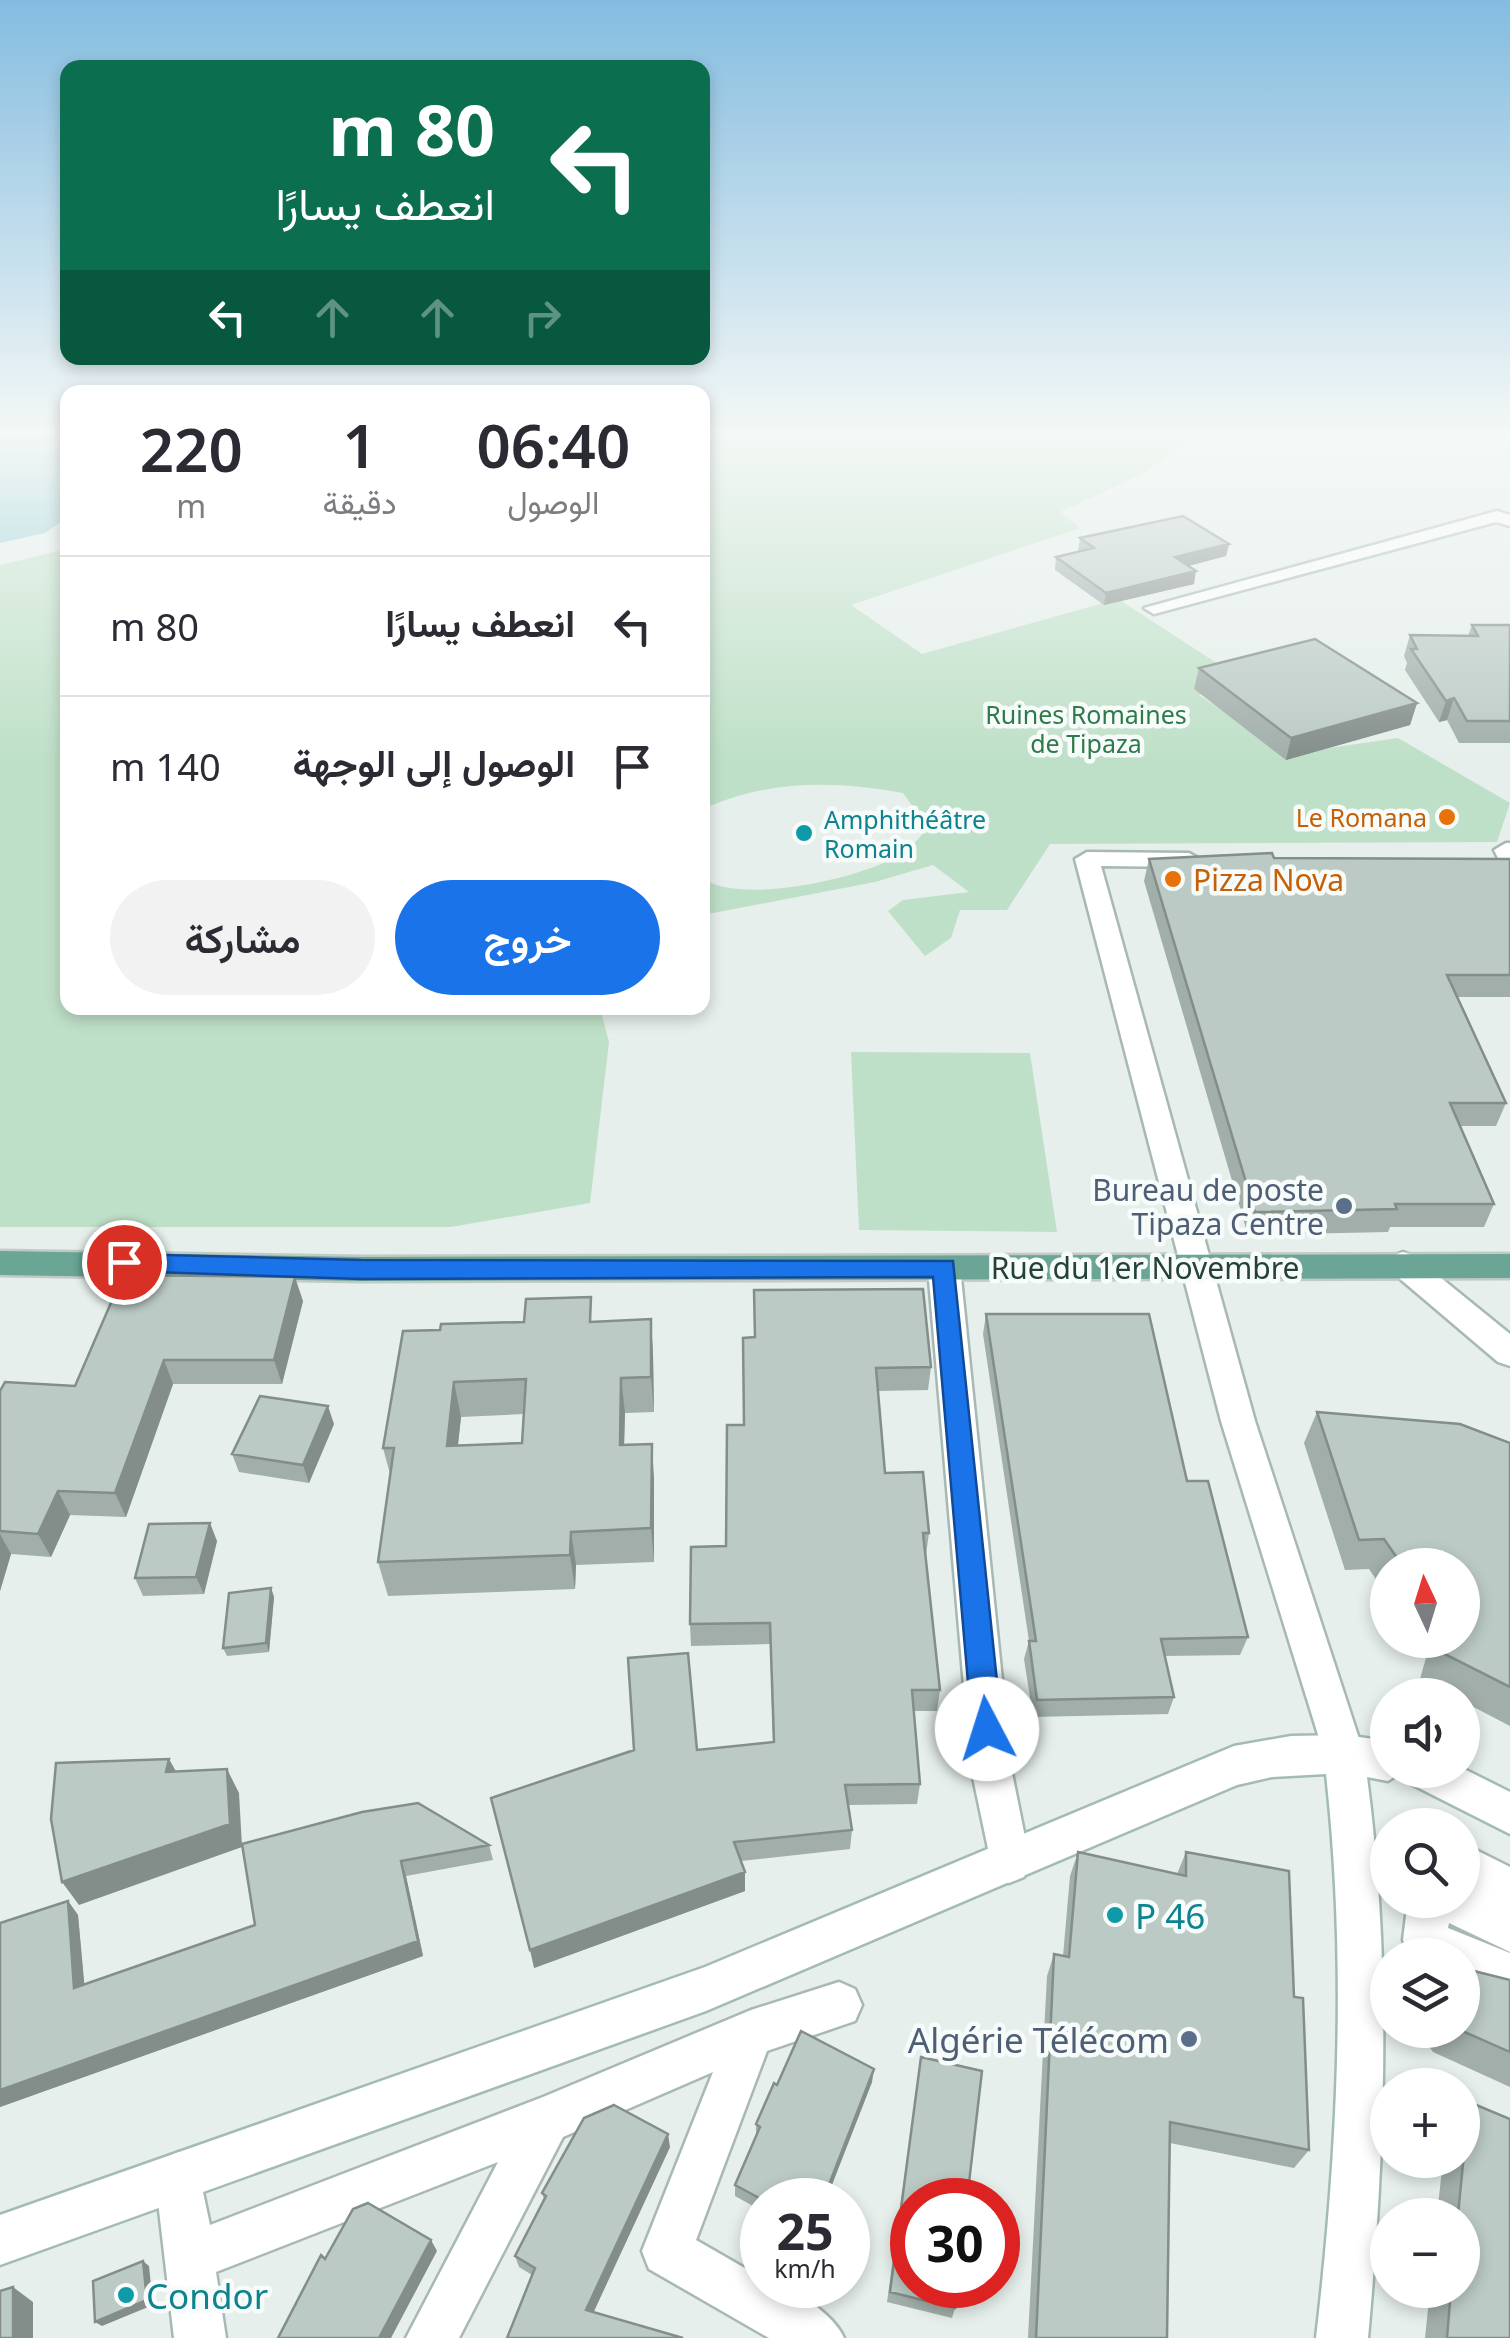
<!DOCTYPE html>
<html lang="ar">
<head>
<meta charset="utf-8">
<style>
  :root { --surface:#fff; --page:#f2f2f3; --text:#2b2b33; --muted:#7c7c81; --line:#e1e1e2; --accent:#1a73e8 }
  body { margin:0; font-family:"Noto Sans",Vazirmatn,sans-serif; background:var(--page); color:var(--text); direction:rtl; height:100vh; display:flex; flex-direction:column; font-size:38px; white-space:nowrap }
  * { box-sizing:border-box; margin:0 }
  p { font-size:32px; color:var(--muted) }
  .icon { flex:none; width:55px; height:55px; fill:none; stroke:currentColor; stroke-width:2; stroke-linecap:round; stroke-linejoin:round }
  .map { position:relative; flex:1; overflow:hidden; direction:ltr }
  .side { position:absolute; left:60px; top:385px; width:650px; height:630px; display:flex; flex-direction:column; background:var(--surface); border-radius:20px; box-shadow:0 5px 15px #0003; direction:rtl }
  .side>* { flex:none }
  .hud { position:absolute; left:60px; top:60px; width:650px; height:305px; border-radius:20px; box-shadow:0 5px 15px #0003; direction:rtl; background:#0b6e4f; color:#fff; overflow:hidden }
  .needle { width:65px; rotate:356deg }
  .buttons { position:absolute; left:1370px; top:1548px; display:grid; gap:20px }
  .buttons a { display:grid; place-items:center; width:110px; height:110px; border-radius:50%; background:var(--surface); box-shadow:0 5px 15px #0003; font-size:50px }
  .speed { position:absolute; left:740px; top:2178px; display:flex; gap:20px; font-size:50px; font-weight:700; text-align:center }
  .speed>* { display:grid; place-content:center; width:130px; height:130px; border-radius:50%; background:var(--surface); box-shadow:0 5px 15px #0003; line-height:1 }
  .speed small { font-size:25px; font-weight:400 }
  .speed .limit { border:15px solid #d22; background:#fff; color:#111 }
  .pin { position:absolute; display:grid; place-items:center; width:85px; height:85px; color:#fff; margin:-42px; border:5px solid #fff; border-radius:50%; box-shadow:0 2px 10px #0007 }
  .me { position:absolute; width:110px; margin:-55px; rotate:355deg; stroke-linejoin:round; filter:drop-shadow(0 0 8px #0008) }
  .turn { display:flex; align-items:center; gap:35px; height:210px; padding:0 50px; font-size:45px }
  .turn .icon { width:130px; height:130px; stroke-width:2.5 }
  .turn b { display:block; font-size:70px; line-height:85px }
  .lanes { display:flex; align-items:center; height:95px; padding:0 50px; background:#0003; justify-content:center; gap:50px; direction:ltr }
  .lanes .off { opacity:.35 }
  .eta { display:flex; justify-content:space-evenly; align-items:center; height:170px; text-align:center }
  .eta b { font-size:60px; font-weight:600; line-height:70px }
  .button { display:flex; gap:20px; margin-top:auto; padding:20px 50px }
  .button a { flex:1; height:115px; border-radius:60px; background:var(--accent); color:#fff; font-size:40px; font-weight:600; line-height:115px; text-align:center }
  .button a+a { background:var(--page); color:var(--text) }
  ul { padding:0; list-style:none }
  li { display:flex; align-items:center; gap:30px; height:140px; padding:0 50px; border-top:2px solid var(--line) }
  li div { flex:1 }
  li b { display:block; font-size:38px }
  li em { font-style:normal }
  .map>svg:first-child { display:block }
  .green { fill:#bfe0c8 }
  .water { fill:#8ec9d4 }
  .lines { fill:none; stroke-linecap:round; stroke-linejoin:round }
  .street-casing { stroke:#a8b8b2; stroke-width:5 }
  .secondary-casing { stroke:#a4bbb3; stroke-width:5 }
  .primary-casing { stroke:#c2cac8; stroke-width:5 }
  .street { fill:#fff; fill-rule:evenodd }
  .secondary { fill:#fff; fill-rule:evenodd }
  .primary { fill:#6aa596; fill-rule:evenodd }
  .wall { fill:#a1aea9; fill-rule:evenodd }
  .shaded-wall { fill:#838d89 }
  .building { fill:#bbcac4; stroke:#838d89; stroke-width:2.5; fill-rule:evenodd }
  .route { fill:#1a73e8; stroke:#114b97; stroke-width:2.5 }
  .food-dot { fill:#e8710a; stroke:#f7fbf9; stroke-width:4 }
  .culture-dot { fill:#0f9aa8; stroke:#f7fbf9; stroke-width:4 }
  .service-dot { fill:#5c6f8a; stroke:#f7fbf9; stroke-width:4 }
  .labels { text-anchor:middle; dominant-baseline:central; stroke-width:9; stroke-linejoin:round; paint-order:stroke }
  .far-park-label { font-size:25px; fill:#2d7a4b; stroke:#f7fbf9 }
  .far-food-label { font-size:25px; fill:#c56008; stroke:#f7fbf9; text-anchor:end }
  .far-culture-label { font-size:25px; fill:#0d838f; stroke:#f7fbf9; text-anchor:start }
  .food-label { font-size:30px; fill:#c56008; stroke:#f7fbf9; text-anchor:start }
  .service-label { font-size:30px; fill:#4e5e75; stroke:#f7fbf9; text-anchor:end }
  .street-label { font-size:30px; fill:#24423a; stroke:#f7fbf9 }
  .near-culture-label { font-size:35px; fill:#0d838f; stroke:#f7fbf9; text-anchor:start }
  .near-service-label { font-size:35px; fill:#4e5e75; stroke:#f7fbf9; text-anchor:end }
</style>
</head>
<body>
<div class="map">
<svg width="1510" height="2338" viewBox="0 0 1510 2338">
  <rect width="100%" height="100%" fill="#e6efeb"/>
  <!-- green -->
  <path class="green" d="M703,433H1198L1146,472L1060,512L1080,528L851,605L922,654L1118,599L1243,680L1199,695L1288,754L1398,738L1510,803L1497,842L1050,844L1007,910H960L951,938L925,956L888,911L903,900L969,892L933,865L875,882L703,915L702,878C741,906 861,878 900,855C911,849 919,837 928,828L903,793C834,780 767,780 703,809Z
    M67,549L68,1008H600L609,1042L590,1203L451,1227H0V565Z
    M851,1052L1030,1053L1057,1232L859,1230Z"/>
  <!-- water -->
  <path class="water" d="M0,433H68L67,518L45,533L0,543Z"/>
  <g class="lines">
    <!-- street casing -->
    <g class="street-casing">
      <path id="street" d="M1497,511L1510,515V526L1496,522L1154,614L1144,608Z
        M1506,843H1510V866L1501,864L1494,850Z
        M1087,852L1189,853L1201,860L1189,867L1101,866L1255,1421L1364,1754L1358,1768L1344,1773L1330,1768L1324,1754L1221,1421L1075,859Z
        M1403,1252L1414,1256L1510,1334V1366L1498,1362L1392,1272L1387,1264L1392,1256Z
        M944,1256L955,1260L960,1268L1011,1768L1030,1862L1024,1877L1009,1883L994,1877L971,1768L928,1268L933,1260Z
        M1462,1843L1510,1867V1952L1449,1923L1448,1928L1510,1953V1998L1462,1978V1955H1409L1403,1940L1408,1900H1462Z
        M839,1982L855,1989L862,2005L855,2021L767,2051L696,2240L762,2278V2285C791,2285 833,2313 844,2338H769L649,2269L642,2251L713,2072L563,2137L459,2338H406L498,2162L216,2272L226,2338H174L155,2176L162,2159L179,2152L196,2159L210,2225L543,2097L751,2010Z"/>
    </g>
    <!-- secondary casing -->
    <g class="secondary-casing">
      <path id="secondary" d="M1344,1735L1388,1741V1770H1404L1388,1781L1367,1777C1392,1964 1385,2151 1368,2338H1316C1338,2150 1347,1963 1326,1774L1272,1777L1237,1785L706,2011L0,2265V2215L705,1967L1234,1746L1291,1736Z
        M1462,1768L1510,1792V1834L1411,1784L1405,1770Z"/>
    </g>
    <!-- primary casing -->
    <g class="primary-casing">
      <path id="primary" d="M0,1251L361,1257L1510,1254V1278L361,1281L0,1275Z"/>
    </g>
    <!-- street -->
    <use href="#street" class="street"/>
    <!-- secondary -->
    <use href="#secondary" class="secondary"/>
    <!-- primary -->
    <use href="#primary" class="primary"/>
  </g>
  <!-- wall -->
  <path class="wall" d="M1080,538L1229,544L1226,556L1188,566L1194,584L1104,605L1055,570L1056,557L1079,552L1078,551Z
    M1472,625H1510V743H1459L1447,720L1439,722L1405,670L1407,663L1404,656L1410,635L1468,636Z
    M1199,668L1417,703L1410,725L1286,760L1194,689Z
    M1274,858L1510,859V997H1458L1506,1103L1496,1126H1460L1494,1204L1484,1227H1390L1388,1232L1248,1235L1144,881L1149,859Z
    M303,1301L282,1384H173L126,1517L70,1515L51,1557L11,1554L0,1591V1391L75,1386Z
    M986,1314L1187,1481L1248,1637L1240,1655L1165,1656L1174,1697L1168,1714L1033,1717L1024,1659L1029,1641L983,1334Z
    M651,1319L653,1355L654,1412L625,1413L624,1445L654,1478V1562L576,1565L575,1589L388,1596L378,1562L390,1474L383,1448L403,1331ZM524,1414L522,1443L458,1445L461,1417Z
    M743,1338L931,1367L928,1390L878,1391L885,1473L929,1533L926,1555L940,1690L937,1711H914L920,1784L917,1804L848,1805L852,1830L850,1849L741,1861L745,1891L534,1968L697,1750L773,1742L770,1644L691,1646L690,1624L726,1546L744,1425Z
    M1317,1412L1510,1443V1726L1462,1701V1695H1452L1420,1679L1431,1640H1462V1565H1388V1597L1369,1569L1345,1570L1304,1443Z
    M334,1424L309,1483L239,1472L232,1454Z
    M217,1541L204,1594L143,1596L135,1578Z
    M271,1588L274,1597L269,1652L227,1656L223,1648Z
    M242,1844L489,1845L493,1860L406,1876L423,1956L0,2107V1923L68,1901L78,1915L84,1985L255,1925Z
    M1078,1852L1177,1874L1186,1852L1294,1997L1309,2150L1294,2168L1170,2143L1167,2338H1028L1047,1976L1054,1954L1063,1956L1070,1876Z
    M1510,1980V2087L1433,2052L1423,2038L1424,2030H1462Z
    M921,2057L955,2308L952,2318L887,2302Z
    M872,2082L826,2200H762V2211L735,2196V2185L756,2137V2124L777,2085Z
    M1469,2102L1510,2338H1425L1430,2290H1462V2215H1437L1443,2160H1462V2109Z
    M670,2147L593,2312L507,2338L532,2275L519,2267L515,2256L544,2199L542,2193Z"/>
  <!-- shaded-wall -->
  <path class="shaded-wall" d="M1229,544L1226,556L1173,570L1175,557Z
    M1196,571L1194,584L1104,605L1106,593Z
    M1454,698L1447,720L1439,722L1446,701Z
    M1417,703L1410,725L1286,760L1291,738Z
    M295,1277L303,1301L282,1384L274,1360Z
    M651,1319L653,1355L654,1412L651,1377Z
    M164,1360L173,1384L126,1517L115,1493Z
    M621,1378L625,1413L623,1480L620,1445Z
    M454,1382L461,1417L454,1480L447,1446Z
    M328,1406L334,1424L309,1483L303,1465Z
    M652,1444L654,1478V1562L651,1528Z
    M58,1491L70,1515L51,1557L38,1534Z
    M210,1523L217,1541L204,1594L196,1577Z
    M571,1532L576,1565L575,1589L570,1555Z
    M0,1534L11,1554L0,1591Z
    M271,1588L274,1597L269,1652L266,1643Z
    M169,1759L182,1782L166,1772Z
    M227,1769L239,1793L242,1847L79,1905L62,1882Z
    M401,1861L406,1876L423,1956L0,2107V2090Z
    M745,1872V1891L534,1968L530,1950Z
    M68,1901L78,1915L86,2002L74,1988Z
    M874,2069L872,2082L826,2200H823Z
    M668,2134L670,2147L590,2320L586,2310Z
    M431,2240L437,2251L391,2338H379Z
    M143,2261L149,2266L153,2305L102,2326L95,2322Z
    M13,2287L33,2302V2338H13Z"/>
  <!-- building -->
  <path class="building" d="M1183,516L1229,544L1175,557L1196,571L1106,593L1056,557L1094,548L1080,538Z
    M1472,625H1510V721H1467L1454,698L1446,701L1411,649H1417L1410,635L1478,636Z
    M1315,639L1417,703L1291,738L1199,668Z
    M1272,853L1274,858L1510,859V975H1447L1506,1103H1450L1494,1204H1395L1397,1209L1255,1212L1149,859Z
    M123,1275L295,1277L274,1360H164L115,1493L58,1491L38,1534L0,1531V1391L5,1382L75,1386Z
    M923,1289L931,1367L876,1368L885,1473L923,1472L929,1533H923L940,1690H912L920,1784L845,1785L852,1830L734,1842L745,1872L530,1950L491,1798L634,1750L628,1658L688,1653L697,1750L774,1742L770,1623L690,1624L691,1547L726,1546L727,1425H744L743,1338L755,1337L754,1290Z
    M591,1297L590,1322L651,1319V1377L621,1378L620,1445L652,1444L651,1528L571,1532L570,1555L378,1562L394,1448H383L403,1331L440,1330L441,1324L524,1322L526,1299ZM526,1379L522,1443L447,1446L454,1382Z
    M986,1314H1149L1187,1481H1208L1248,1637L1161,1639L1174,1697L1037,1700L1029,1641H1036Z
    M260,1396L328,1406L303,1465L232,1454Z
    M1317,1412L1460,1424L1510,1443V1687L1437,1650L1440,1640H1462V1565H1402L1384,1539L1359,1540Z
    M210,1523L196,1577L135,1578L149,1524Z
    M271,1588L266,1643L223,1648L229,1593Z
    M169,1759L166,1772L227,1769L230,1824L62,1882L51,1819L56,1763Z
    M418,1803L489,1845L401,1861L418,1941L0,2090V1923L68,1901L74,1988L255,1925L242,1844L362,1812Z
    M1078,1852L1186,1876V1852L1289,1871L1294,1997L1303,1998L1309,2150L1170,2122L1167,2338H1036L1054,1954L1069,1957Z
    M1462,1968L1510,1980V2052L1460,2030H1462Z
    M801,2031L874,2069L823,2200H763L735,2185L760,2127L756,2124L774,2083L777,2085Z
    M921,2057L982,2071L967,2200H912V2285H958L955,2308L890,2292Z
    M1469,2102L1510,2119V2338H1447L1451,2290H1462V2215H1458Z
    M614,2105L668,2134L586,2310L683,2338H507L535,2268L515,2256L546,2196L542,2193L584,2118Z
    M368,2203L431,2240L379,2338H278L321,2255L325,2259L353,2209Z
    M143,2261L147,2300L95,2322L93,2281Z
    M13,2287V2338H0V2291Z"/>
  <!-- sky -->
  <linearGradient id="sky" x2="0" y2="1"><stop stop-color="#84bce0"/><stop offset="0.57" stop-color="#f4f8f6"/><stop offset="1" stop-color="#f4f8f6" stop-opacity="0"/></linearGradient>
  <rect width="1510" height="760" fill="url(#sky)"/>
  <!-- route -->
  <path class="route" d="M124,1254L361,1260L953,1261L1002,1729L998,1739L987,1743L976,1739L972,1729L933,1277L361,1279L124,1271L112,1262Z"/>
  <!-- markers -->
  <g class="food-dot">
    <circle cx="1447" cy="817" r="10"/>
    <circle cx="1173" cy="879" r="10"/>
  </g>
  <g class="culture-dot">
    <circle cx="804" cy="833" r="10"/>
    <circle cx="1115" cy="1915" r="10"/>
    <circle cx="126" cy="2295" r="10"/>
  </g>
  <g class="service-dot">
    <circle cx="1344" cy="1206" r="10"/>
    <circle cx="1189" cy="2039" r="10"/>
  </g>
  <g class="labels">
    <!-- far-park labels -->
    <g class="far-park-label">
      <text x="1086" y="714">Ruines Romaines<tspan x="1086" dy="29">de Tipaza</tspan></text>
    </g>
    <!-- far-food labels -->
    <g class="far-food-label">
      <text x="1427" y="817">Le Romana</text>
    </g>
    <!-- far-culture labels -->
    <g class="far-culture-label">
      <text x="824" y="819">Amphithéâtre<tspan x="824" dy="29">Romain</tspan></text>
    </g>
    <!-- food labels -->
    <g class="food-label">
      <text x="1193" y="879">Pizza Nova</text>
    </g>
    <!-- service labels -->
    <g class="service-label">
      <text x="1324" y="1189">Bureau de poste<tspan x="1324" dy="34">Tipaza Centre</tspan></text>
    </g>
    <!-- street labels -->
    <g class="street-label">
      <text x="1145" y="1267">Rue du 1er Novembre</text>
    </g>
    <!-- near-culture labels -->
    <g class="near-culture-label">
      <text x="1135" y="1915">P 46</text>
      <text x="146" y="2295">Condor</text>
    </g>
    <!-- near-service labels -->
    <g class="near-service-label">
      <text x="1169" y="2039">Algérie Télécom</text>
    </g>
  </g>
</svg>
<div class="buttons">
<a><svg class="needle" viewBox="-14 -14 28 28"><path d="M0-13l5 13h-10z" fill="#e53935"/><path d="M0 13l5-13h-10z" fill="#7c7c81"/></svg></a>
<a><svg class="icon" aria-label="sound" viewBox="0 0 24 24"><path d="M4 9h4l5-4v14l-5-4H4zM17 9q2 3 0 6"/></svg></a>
<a><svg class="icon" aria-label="search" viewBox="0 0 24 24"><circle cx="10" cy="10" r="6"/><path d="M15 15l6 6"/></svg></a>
<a><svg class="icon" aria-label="layers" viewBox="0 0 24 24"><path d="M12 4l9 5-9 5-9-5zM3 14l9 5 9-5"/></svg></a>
<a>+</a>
<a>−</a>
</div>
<div class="speed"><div>25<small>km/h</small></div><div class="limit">30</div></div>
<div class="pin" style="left:124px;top:1262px;background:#d93025"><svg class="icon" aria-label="arrive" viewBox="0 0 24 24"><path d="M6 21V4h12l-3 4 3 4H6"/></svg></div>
<svg class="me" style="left:987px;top:1729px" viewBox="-20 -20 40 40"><circle r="19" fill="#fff"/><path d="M0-13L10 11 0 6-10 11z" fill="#1a73e8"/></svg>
<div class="hud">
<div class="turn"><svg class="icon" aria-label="left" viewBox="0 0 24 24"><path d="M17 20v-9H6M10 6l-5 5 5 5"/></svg><div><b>80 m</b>انعطف يسارًا</div></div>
<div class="lanes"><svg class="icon" aria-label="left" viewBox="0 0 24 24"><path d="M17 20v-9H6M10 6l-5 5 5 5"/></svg><svg class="icon off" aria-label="ahead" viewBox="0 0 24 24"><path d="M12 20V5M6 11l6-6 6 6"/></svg><svg class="icon off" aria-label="ahead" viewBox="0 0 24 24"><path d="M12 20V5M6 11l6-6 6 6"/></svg><svg class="icon off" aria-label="right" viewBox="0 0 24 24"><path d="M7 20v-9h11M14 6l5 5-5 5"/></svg></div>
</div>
<section class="side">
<div class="eta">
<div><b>06:40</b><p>الوصول</p></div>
<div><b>1</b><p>دقيقة</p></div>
<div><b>220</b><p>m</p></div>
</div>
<ul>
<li><svg class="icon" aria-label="left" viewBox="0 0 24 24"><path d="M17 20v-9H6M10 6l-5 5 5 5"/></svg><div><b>انعطف يسارًا</b></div><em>80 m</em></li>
<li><svg class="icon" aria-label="arrive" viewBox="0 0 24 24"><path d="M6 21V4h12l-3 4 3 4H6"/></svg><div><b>الوصول إلى الوجهة</b></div><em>140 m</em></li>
</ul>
<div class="button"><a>خروج</a><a>مشاركة</a></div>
</section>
</div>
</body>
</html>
